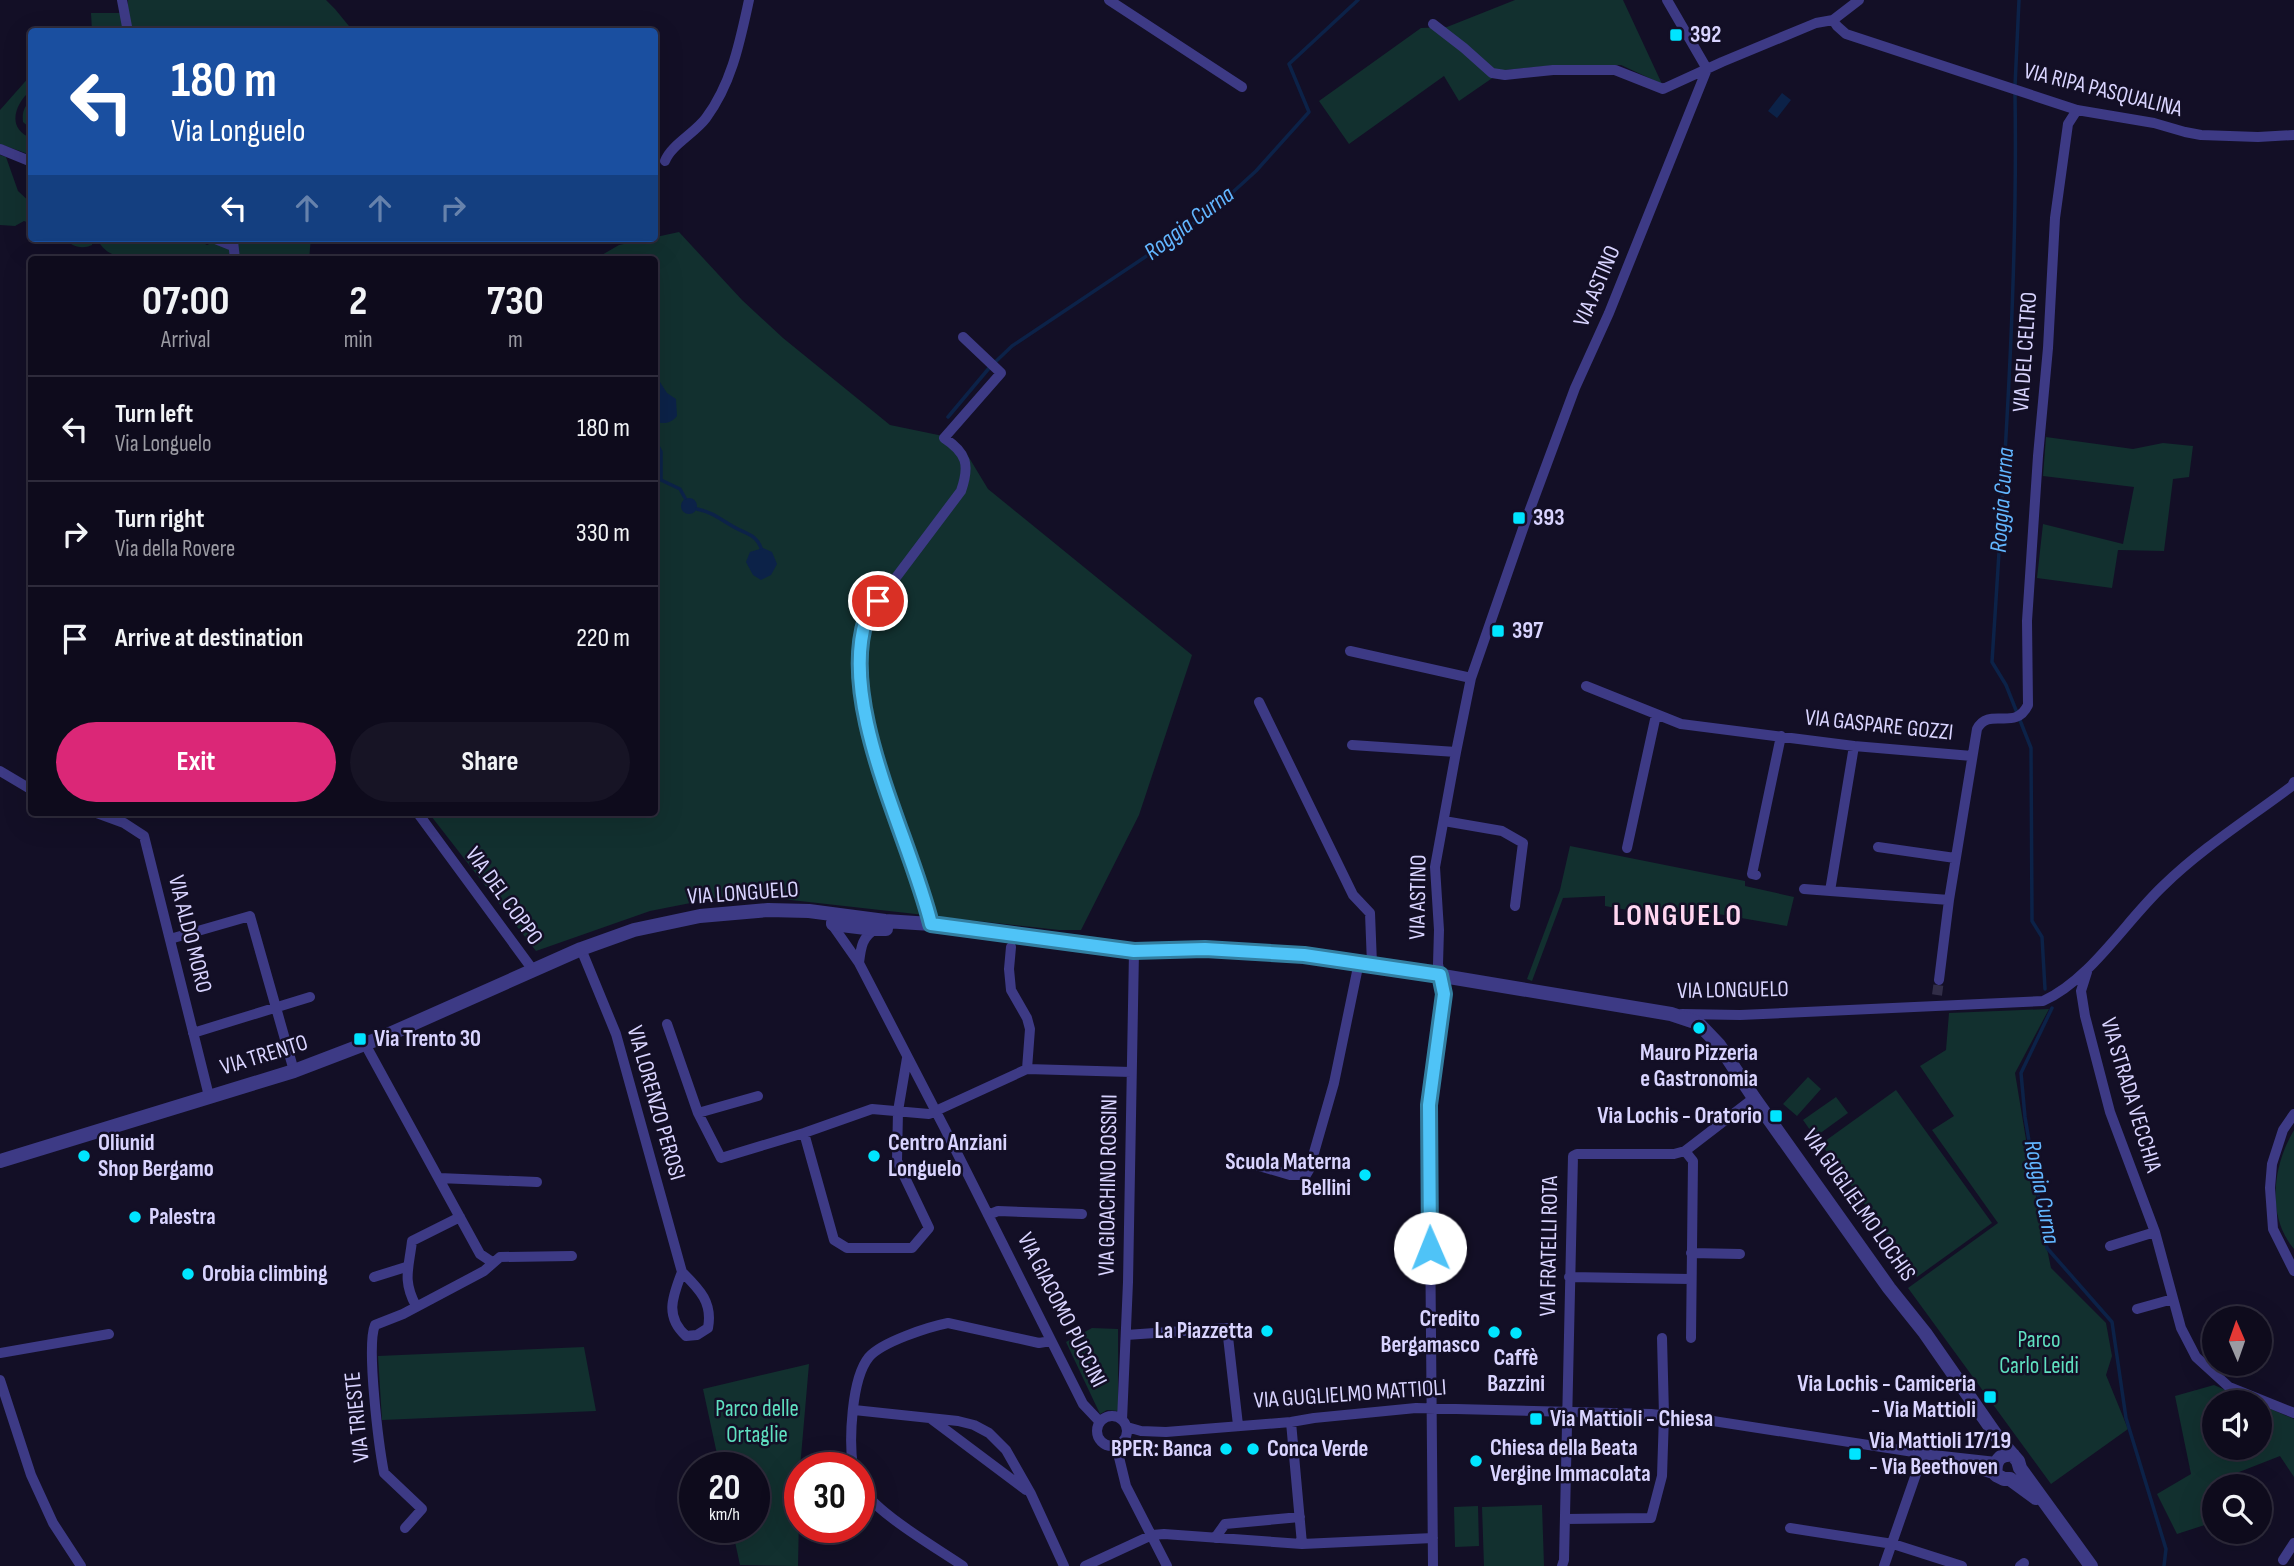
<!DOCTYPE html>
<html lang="en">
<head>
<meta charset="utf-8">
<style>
  :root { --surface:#0e0b1c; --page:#171425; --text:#f1f3f6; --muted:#9b9ba3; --line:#2e2b3b; --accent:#db2777 }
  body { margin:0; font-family:"Sofia Sans Condensed",sans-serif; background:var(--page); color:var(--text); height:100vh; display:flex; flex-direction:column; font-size:26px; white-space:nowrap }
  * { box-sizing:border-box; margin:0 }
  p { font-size:23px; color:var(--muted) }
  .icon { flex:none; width:38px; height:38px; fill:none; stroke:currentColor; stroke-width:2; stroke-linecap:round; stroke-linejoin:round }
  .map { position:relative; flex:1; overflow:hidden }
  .side { position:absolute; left:28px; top:256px; width:630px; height:560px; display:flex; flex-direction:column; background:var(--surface); border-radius:7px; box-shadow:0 7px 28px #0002,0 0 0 2px var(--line) }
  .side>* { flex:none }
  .hud { position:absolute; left:28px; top:28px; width:630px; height:214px; border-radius:7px; box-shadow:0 7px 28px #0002,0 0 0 2px var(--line); background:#1a4fa0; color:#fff; overflow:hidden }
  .needle { width:46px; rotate:358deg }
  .tools { position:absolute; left:2202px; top:1306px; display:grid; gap:14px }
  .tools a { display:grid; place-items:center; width:70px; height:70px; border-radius:50%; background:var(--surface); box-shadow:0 7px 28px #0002,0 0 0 2px var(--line); font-size:35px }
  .speed { position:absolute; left:679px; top:1452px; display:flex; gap:14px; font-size:35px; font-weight:700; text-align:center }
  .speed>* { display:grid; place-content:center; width:91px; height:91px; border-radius:50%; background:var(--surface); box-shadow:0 7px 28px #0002,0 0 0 2px var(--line); line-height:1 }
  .speed small { font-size:18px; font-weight:400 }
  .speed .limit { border:10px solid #d22; background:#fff; color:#111 }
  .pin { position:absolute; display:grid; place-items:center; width:60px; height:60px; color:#fff; margin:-30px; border:4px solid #fff; border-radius:50%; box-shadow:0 2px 7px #0007 }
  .me { position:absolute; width:77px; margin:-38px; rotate:359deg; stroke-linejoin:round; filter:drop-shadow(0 0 5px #0008) }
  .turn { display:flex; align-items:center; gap:24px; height:147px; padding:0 28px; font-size:32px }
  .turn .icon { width:91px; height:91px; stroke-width:2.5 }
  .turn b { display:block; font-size:49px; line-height:60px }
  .lanes { display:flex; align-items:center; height:66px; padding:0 28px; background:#0003; justify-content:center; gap:35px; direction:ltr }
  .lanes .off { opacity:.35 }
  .eta { display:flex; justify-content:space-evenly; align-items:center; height:119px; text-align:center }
  .eta b { font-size:42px; font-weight:700; line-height:49px }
  .button { display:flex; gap:14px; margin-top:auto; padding:14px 28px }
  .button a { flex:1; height:80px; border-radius:42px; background:var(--accent); color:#fff; font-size:28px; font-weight:700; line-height:80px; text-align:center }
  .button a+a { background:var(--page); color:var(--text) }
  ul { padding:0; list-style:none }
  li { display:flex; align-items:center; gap:21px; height:105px; padding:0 28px; border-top:2px solid var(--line) }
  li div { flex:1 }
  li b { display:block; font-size:26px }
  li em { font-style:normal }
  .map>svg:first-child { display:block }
  .green { fill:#12302f }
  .water { fill:#0c2248 }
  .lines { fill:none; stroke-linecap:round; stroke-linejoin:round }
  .stream { stroke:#0c2248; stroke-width:3.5 }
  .minor-tunnel { stroke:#312d47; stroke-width:10; stroke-dasharray:10 5; stroke-linecap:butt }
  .minor { stroke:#3d3a85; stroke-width:10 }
  .tertiary { stroke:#3d3a85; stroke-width:14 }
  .route-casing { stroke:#337fa1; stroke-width:18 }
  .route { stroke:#4fc3f7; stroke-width:12 }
  .poi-dot { fill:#00e5ff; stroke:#130f26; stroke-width:2.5 }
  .labels { text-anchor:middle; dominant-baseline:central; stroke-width:5; stroke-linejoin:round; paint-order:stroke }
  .poi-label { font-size:23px; font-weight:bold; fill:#d9d4ff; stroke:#130f26; text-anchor:start }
  .street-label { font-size:23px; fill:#d9d4ff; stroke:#130f26 }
  .park-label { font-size:23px; fill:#5fe0c0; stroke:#130f26 }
  .water-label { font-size:24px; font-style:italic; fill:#62b6ff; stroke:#130f26 }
  .district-label { font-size:30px; font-weight:bold; letter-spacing:2px; fill:#ffd6f0; stroke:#130f26 }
</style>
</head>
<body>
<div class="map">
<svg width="2294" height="1566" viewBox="0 0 2294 1566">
  <rect width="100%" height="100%" fill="#130f26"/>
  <!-- green -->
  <path class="green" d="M128,0H326L335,9L353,31H92L91,13H119L128,6Z
    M1515,0H1623L1662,84L1621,65H1558L1504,70L1459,101L1444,76L1349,144L1319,101L1421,28L1447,27Z
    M31,75L30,91C14,105 7,129 31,138V155L0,144V110Z
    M31,100V129L23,122C22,112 24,107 31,100Z
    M0,155L6,157L18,191L31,203L32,224L24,221L15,226L0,225Z
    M679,232L742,300L783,338L890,425L948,437L965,451L988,489L1192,655L1139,815L1081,930H1059L782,899L726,896L650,911L536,951L428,812H654V259H595L619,245Z
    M64,238H93L92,245C81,250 71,246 64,238Z
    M97,238H194L207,245L222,238H311L309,259H146L141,257V259C123,259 104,256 97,238Z
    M2046,437L2133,449L2163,443L2193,446L2189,477L2173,479L2164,551L2118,550L2112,588L2037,578L2043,524L2123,544L2134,487L2043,476Z
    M1570,846L1745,881V886L1794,897L1787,926L1701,911L1696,922L1605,906V896L1563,898L1532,981L1527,979L1560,890Z
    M2049,1009L2015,1073L2033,1182L2051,1268L2106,1323L2112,1356L2106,1375L2128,1429L2051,1484L1908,1288L1998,1223L1932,1130L1954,1116L1920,1066L1946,1050L1949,1013Z
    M1808,1077L1821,1089L1797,1116L1783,1104Z
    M1896,1090L1992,1223L1917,1277L1821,1144Z
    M1836,1097L1848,1113L1815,1137L1803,1120Z
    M2294,1130V1249C2266,1216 2273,1165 2294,1130Z
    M1092,1328L1118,1329V1411L1107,1410L1100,1414L1066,1342Z
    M584,1347L596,1411L382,1420L378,1356Z
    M809,1364L800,1468L798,1566L740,1565L732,1528H754V1468H720L703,1389Z
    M2214,1385L2253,1402H2214V1447H2259V1404L2294,1419V1477L2280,1456L2234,1474L2236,1486H2214V1522L2177,1534L2157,1494L2191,1474L2175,1396Z
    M1542,1505L1544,1566H1484L1482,1507Z
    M1478,1506L1479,1546L1455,1547L1454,1507Z"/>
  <!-- water -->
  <path class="water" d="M1782,93L1791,100L1777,118L1768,111Z
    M655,381L660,382L667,393L676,399L677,416C671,424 663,424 655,422Z
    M681 506a8 8 0 1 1 16 0a8 8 0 1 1-16 0Z
    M763,548L772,552L777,564L771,575L761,580L753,575L746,562L750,552Z"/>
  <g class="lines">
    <!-- stream -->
    <path class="stream" d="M2015,86L2019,0
      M2015,94C2018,283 2004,473 1992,662L2006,685L2031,748L2032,921L2042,937L2045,989
      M948,417L990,367L1012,346L1175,237L1222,202L1256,171L1309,112L1289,64L1358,0
      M654,446L659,448L661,452V480L680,489L685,498
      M697,509C715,513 719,519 734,527C746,534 756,534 761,548
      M2052,1008L2021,1073L2025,1117L2047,1248L2112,1322L2126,1418L2166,1549L2164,1566"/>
    <!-- minor-tunnel -->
    <path class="minor-tunnel" d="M1937,995L1939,980"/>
    <!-- minor -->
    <path class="minor" d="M122,0L128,32
      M1109,0L1242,87
      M1667,0L1707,69
      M1833,20L1837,26L1846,34L2077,110L2154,123L2185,132L2201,135L2258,137L2294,135
      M1433,24L1464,48L1492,73L1505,75L1553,70H1615L1663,89L1722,62L1816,23L1833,20L1859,0
      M0,149L32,162
      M665,161C671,145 695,133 706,118C732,83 740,41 749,0
      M213,238L233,246
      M233,241L235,259
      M1350,651L1471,678
      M1586,686L1681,724L1854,746L1972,756
      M1259,702L1353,895L1370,913L1372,964
      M1352,745L1456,752
      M0,771L32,790
      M94,812L124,823L144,836L209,1096
      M417,812L533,970
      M1444,821L1502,831L1523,843L1515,906
      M1878,847L1955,858
      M1627,848L1656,715
      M1756,875L1752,874L1781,736
      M1804,889L1949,900
      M1830,891L1854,746
      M831,923L859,963L945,1129L1083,1404L1100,1422
      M931,924L921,887L883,777L861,702L859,652L867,616L961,491C970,465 967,453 944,438L1001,373L963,337
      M170,939L250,916L294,1071
      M1011,947L1009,969L1011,990L1027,1018L1030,1029L1027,1069
      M581,949L616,1034L682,1272C699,1289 713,1302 708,1328L697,1335L686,1336C664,1316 673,1296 682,1272
      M859,963C861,946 862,937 877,928
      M2087,972L2081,991L2085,1016L2110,1112L2155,1232L2181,1328L2196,1357L2229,1387L2294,1413
      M1939,980L1949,900L1977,729C1989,706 2015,732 2028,705L2027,621L2038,456L2048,348L2055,218L2068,124L2077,110
      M1682,1014L1740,1015L2043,1001C2090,980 2125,922 2163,886C2202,848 2248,819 2292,786L2294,782
      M667,1024L698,1113L721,1158L804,1133L872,1109L929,1114L1027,1069L1131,1072
      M193,1033L310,997
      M365,1044L480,1254L492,1262
      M698,1113L758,1096
      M2294,1114L2283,1130L2272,1164L2270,1188L2273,1229L2294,1271
      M804,1133L834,1240L847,1248H912L929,1228L897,1161L898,1111L907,1058
      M1685,1151L1693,1161L1691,1338
      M1232,1158L1290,1175H1306L1309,1170L1334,1083L1359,962
      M439,1178L537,1182
      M988,1215L998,1211L1082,1214
      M2110,1246L2155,1232
      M1691,1253L1740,1254
      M374,1277L406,1267
      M1569,1277L1690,1279
      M416,1306C402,1280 409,1268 412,1241L460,1217
      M2137,1309L2173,1299
      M1126,1335L1227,1328L1238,1425
      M0,1353L109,1334
      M0,1380L31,1475L53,1523L81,1566
      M854,1410L958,1421L974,1425L989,1433L1006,1450L1031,1494L1064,1566
      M1097 1431a15 15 0 1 1 30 0a15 15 0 1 1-30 0Z
      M930,1418L1026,1490
      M1122,1420L1128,1282L1134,951
      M1291,1422L1302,1544
      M1127,1427L1141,1431L1166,1432L1291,1422L1314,1418L1416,1408L1651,1414L1713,1421L1933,1455L1996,1462
      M1116,1445L1126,1486L1167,1566
      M1955,1462L1996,1475
      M853,1468C849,1441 851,1379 869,1357C882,1342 928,1327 948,1323L1039,1343L1051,1341
      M859,1483C870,1510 937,1548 963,1566
      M1565,1519L1651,1518L1662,1476L1664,1415L1662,1338
      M405,1528L422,1509L384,1473C379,1447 366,1346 375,1325L403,1314L484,1271L500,1257L572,1256
      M1790,1528L1893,1544L1962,1566
      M1215,1538L1225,1524L1300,1517
      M2283,1560L2294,1543
      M1085,1566L1152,1535L1164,1534L1302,1544L1433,1538
      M1433,1566L1429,1105L1444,994L1438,964L1439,930L1435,867L1456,752L1471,678L1526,520L1575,388L1609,313L1707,69
      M1562,1566L1564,1560L1573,1156L1577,1154H1674L1685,1151L1754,1098
      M1884,1566L1923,1454
      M2020,1566L2024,1563"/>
    <!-- tertiary -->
    <path class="tertiary" d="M833,924L874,929H886
      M0,1161L294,1071L383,1037L581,949L634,930L700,916L768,910L809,911L885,921L931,924L1134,951L1205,949L1304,955L1359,962L1671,1014L1698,1023L1719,1045L1754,1098L1889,1288L1925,1333L1998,1438L2018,1461L2020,1468L2091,1566
      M2013,1455C1999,1453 1994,1462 1996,1475L2004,1479H2010L2036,1498"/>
  </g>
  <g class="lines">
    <!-- route casing -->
    <g class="route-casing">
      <path id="route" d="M878,601C874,607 868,612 866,619C838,706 910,837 931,924L1134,951L1205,949L1304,955L1440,975L1444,994L1429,1105L1430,1248"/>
    </g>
    <!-- route -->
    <use href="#route" class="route"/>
  </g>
  <!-- markers -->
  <g class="poi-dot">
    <rect x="1669" y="28" width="14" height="14" rx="3.5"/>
    <rect x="1512" y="511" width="14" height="14" rx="3.5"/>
    <rect x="1491" y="624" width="14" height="14" rx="3.5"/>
    <circle cx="1699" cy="1028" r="7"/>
    <rect x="353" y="1032" width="14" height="14" rx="3.5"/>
    <rect x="1769" y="1109" width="14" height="14" rx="3.5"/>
    <circle cx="84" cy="1156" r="7"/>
    <circle cx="874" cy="1156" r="7"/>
    <circle cx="1365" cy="1175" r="7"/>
    <circle cx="135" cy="1217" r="7"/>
    <circle cx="188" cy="1274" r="7"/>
    <circle cx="1267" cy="1331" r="7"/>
    <circle cx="1494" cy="1332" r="7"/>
    <circle cx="1516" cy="1333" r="7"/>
    <rect x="1983" y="1390" width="14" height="14" rx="3.5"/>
    <rect x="1529" y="1412" width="14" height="14" rx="3.5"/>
    <circle cx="1226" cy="1449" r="7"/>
    <circle cx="1253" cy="1449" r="7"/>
    <rect x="1848" y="1447" width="14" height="14" rx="3.5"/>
    <circle cx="1476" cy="1461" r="7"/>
  </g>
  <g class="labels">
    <!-- poi labels -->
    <g class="poi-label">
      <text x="1690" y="35">392</text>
      <text x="1533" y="518">393</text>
      <text x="1512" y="631">397</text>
      <text x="374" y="1039">Via Trento 30</text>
      <text x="1699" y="1053" text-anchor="middle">Mauro Pizzeria<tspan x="1699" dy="26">e Gastronomia</tspan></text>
      <text x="1762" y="1116" text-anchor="end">Via Lochis - Oratorio</text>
      <text x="98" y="1143">Oliunid<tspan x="98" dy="26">Shop Bergamo</tspan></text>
      <text x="888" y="1143">Centro Anziani<tspan x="888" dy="26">Longuelo</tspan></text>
      <text x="1351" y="1162" text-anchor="end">Scuola Materna<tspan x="1351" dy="26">Bellini</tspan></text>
      <text x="149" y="1217">Palestra</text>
      <text x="202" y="1274">Orobia climbing</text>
      <text x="1480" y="1319" text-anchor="end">Credito<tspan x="1480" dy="26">Bergamasco</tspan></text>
      <text x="1253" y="1331" text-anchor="end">La Piazzetta</text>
      <text x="1516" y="1358" text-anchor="middle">Caffè<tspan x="1516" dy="26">Bazzini</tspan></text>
      <text x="1976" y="1384" text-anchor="end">Via Lochis - Camiceria<tspan x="1976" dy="26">- Via Mattioli</tspan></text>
      <text x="1550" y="1419">Via Mattioli - Chiesa</text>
      <text x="1869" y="1441">Via Mattioli 17/19<tspan x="1869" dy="26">- Via Beethoven</tspan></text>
      <text x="1490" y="1448">Chiesa della Beata<tspan x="1490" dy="26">Vergine Immacolata</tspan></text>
      <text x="1212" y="1449" text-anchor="end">BPER: Banca</text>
      <text x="1267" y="1449">Conca Verde</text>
    </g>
    <!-- street labels -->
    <g class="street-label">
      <text transform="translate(2103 90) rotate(14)">VIA RIPA PASQUALINA</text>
      <text transform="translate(1597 286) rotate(-67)">VIA ASTINO</text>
      <text transform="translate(2025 352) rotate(-86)">VIA DEL CELTRO</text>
      <text transform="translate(1879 725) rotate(6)">VIA GASPARE GOZZI</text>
      <text transform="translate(743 893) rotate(-4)">VIA LONGUELO</text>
      <text transform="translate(504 896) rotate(54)">VIA DEL COPPO</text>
      <text transform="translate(1418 897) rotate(-89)">VIA ASTINO</text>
      <text transform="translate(190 934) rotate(76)">VIA ALDO MORO</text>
      <text transform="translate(1733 990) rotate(-1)">VIA LONGUELO</text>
      <text transform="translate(264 1055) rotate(-17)">VIA TRENTO</text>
      <text transform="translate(2131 1095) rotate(73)">VIA STRADA VECCHIA</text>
      <text transform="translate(656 1103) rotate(74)">VIA LORENZO PEROSI</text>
      <text transform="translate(1108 1185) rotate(-89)">VIA GIOACHINO ROSSINI</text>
      <text transform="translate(1859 1205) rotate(55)">VIA GUGLIELMO LOCHIS</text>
      <text transform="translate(1549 1246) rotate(-89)">VIA FRATELLI ROTA</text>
      <text transform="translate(1062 1310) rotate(63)">VIA GIACOMO PUCCINI</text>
      <text transform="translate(1350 1394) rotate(-4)">VIA GUGLIELMO MATTIOLI</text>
      <text transform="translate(357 1417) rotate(-96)">VIA TRIESTE</text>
    </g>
    <!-- park labels -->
    <g class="park-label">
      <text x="2039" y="1340">Parco<tspan x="2039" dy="26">Carlo Leidi</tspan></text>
      <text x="757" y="1409">Parco delle<tspan x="757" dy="26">Ortaglie</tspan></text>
    </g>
    <!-- water labels -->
    <g class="water-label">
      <text transform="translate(1189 223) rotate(-37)">Roggia Curna</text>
      <text transform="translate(2002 500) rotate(-86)">Roggia Curna</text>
      <text transform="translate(2042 1192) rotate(79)">Roggia Curna</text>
    </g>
    <!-- district labels -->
    <g class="district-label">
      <text x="1678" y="916">LONGUELO</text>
    </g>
  </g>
</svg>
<div class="tools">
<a><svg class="needle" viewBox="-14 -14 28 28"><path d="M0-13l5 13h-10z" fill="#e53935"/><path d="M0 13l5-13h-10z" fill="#9b9ba3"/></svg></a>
<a><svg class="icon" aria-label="sound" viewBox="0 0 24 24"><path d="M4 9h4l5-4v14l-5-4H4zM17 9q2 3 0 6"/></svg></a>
<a><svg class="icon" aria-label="search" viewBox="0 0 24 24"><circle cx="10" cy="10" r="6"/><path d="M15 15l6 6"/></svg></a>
</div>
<div class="speed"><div>20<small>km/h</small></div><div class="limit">30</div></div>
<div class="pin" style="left:878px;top:601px;background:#d93025"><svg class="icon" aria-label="arrive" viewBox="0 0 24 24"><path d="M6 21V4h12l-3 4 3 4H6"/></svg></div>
<svg class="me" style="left:1430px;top:1248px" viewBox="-20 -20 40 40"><circle r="19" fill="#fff"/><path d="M0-13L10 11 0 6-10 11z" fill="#4fc3f7"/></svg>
<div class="hud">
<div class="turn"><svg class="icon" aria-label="left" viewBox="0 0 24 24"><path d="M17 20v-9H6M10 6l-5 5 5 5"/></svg><div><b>180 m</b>Via Longuelo</div></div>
<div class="lanes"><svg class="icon" aria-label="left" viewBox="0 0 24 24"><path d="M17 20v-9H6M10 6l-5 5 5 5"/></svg><svg class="icon off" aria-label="ahead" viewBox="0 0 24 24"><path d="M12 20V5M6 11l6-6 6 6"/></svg><svg class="icon off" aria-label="ahead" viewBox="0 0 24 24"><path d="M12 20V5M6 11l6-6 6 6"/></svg><svg class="icon off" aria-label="right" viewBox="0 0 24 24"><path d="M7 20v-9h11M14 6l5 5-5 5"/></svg></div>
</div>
<section class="side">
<div class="eta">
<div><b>07:00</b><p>Arrival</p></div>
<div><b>2</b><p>min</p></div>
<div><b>730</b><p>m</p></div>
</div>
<ul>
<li><svg class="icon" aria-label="left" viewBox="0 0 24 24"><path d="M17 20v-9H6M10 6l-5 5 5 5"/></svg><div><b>Turn left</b><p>Via Longuelo</p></div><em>180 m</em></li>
<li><svg class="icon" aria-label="right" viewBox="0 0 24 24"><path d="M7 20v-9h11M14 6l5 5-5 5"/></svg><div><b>Turn right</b><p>Via della Rovere</p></div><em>330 m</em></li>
<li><svg class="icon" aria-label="arrive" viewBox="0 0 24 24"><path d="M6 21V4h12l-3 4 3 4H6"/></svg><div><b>Arrive at destination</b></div><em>220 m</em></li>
</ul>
<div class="button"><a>Exit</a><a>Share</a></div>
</section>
</div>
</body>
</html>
